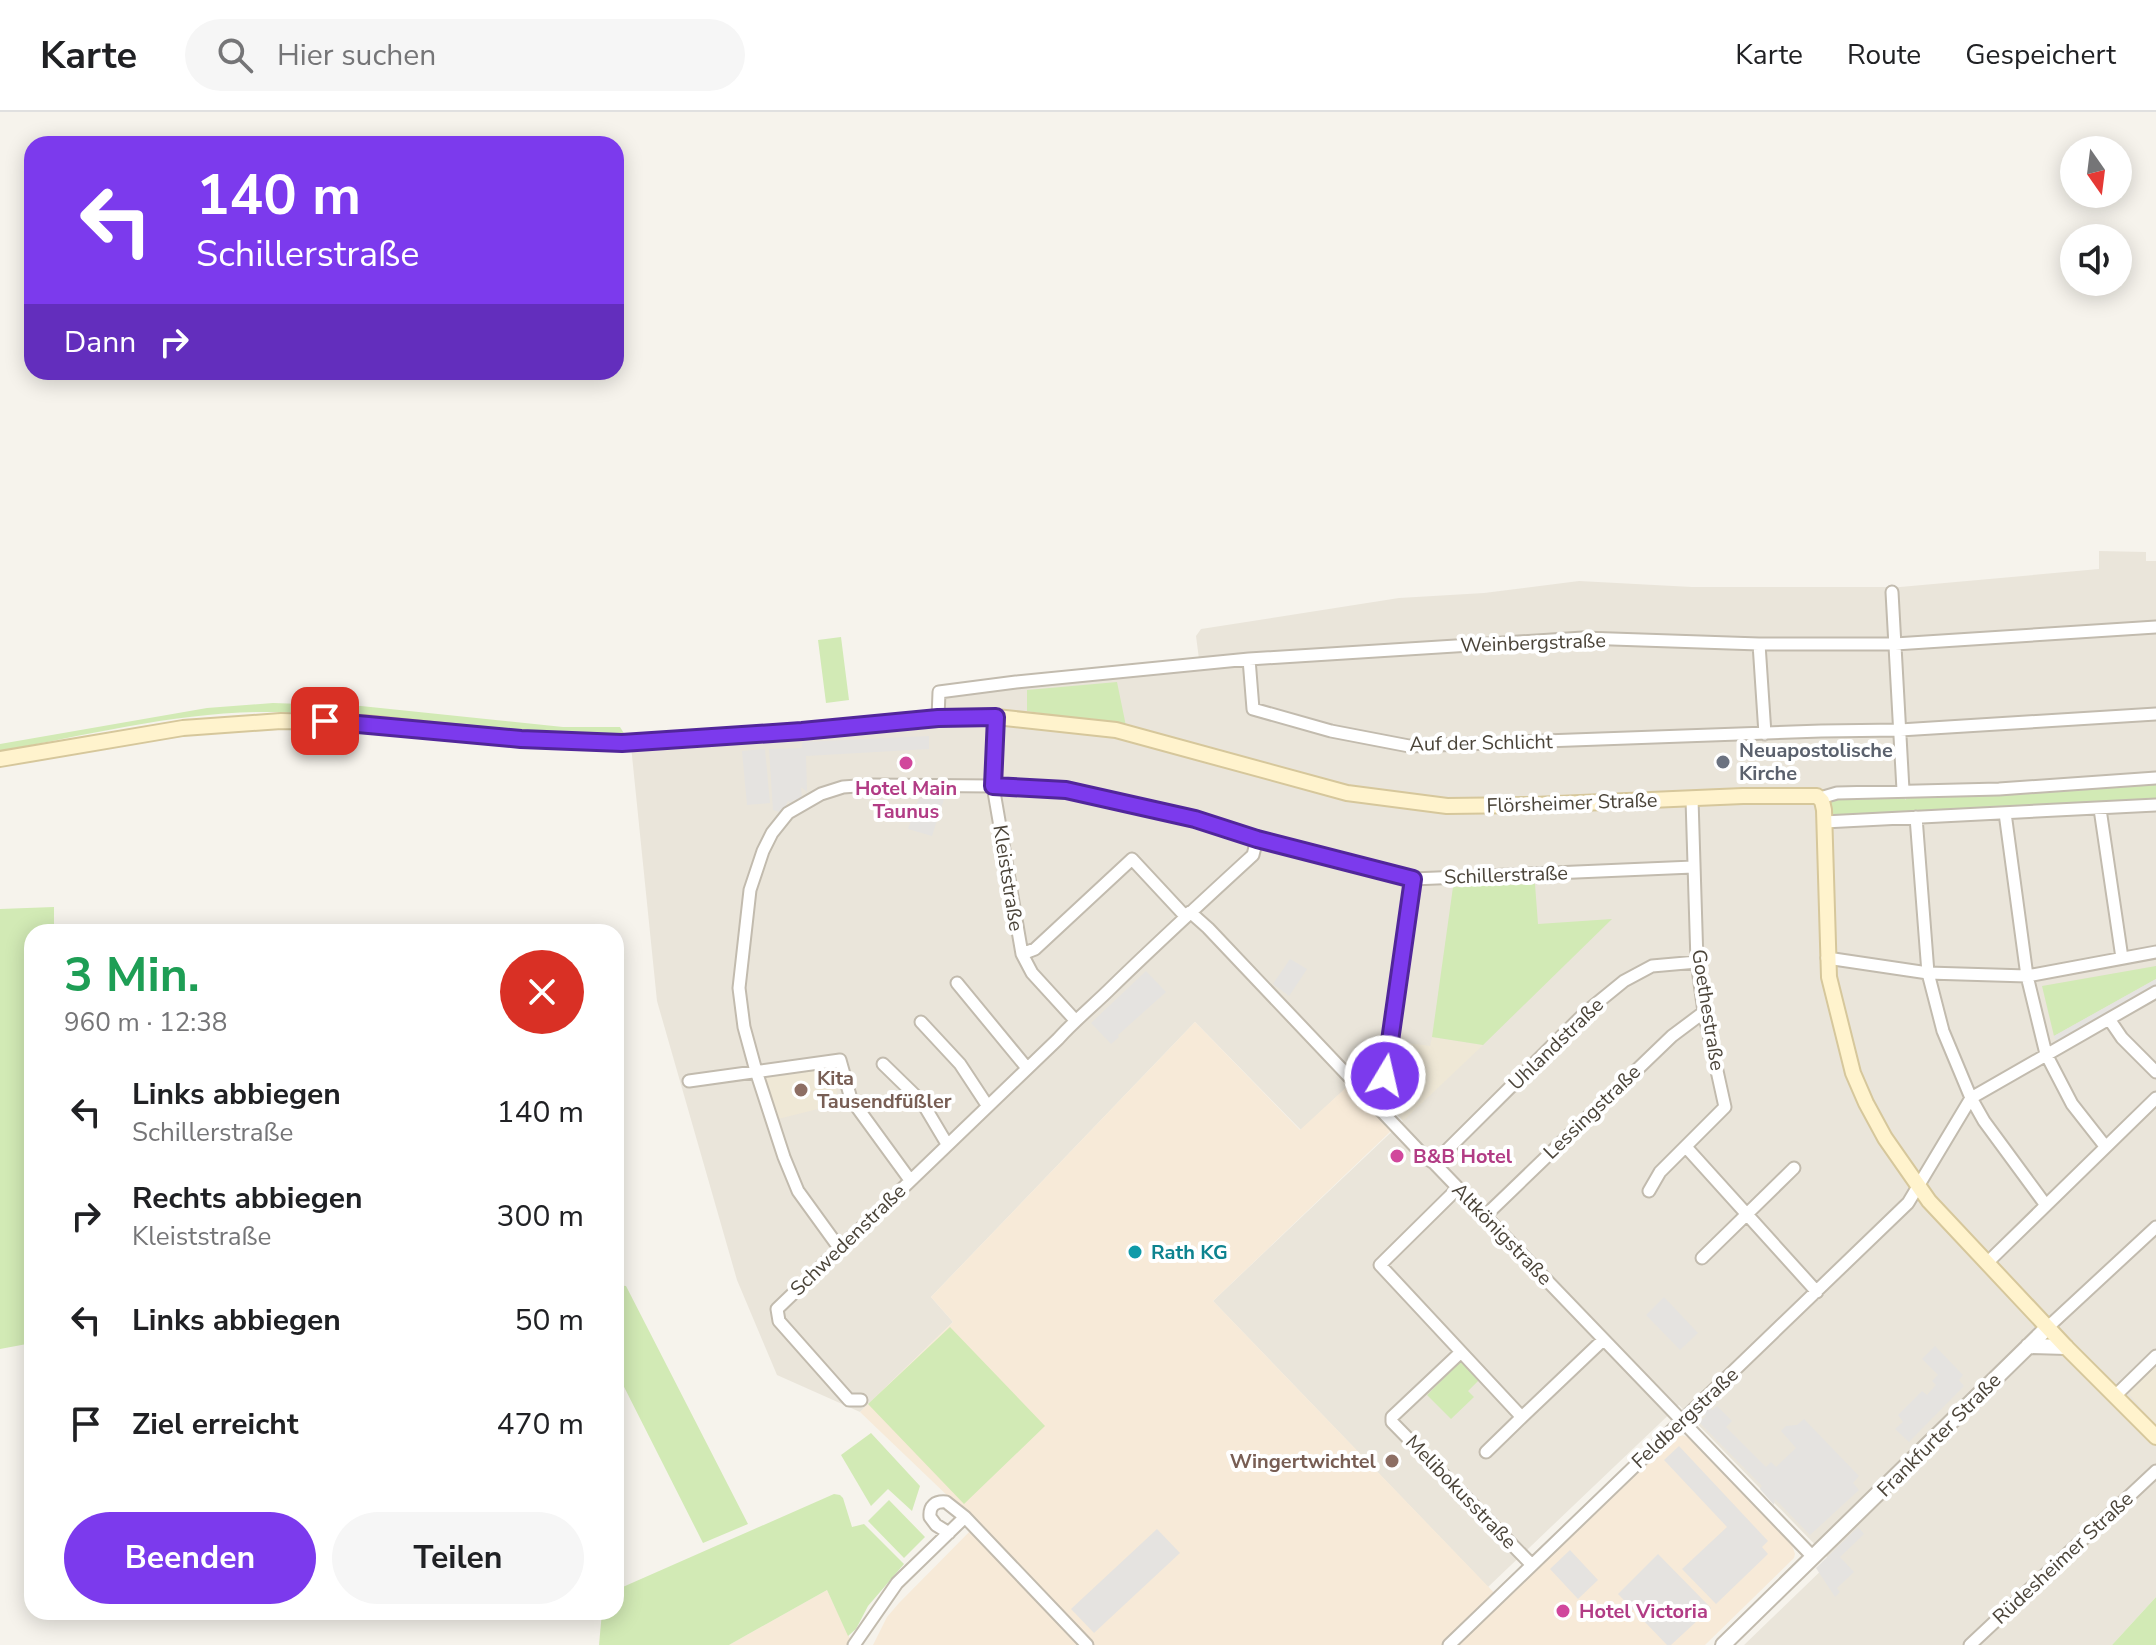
<!DOCTYPE html>
<html lang="de">
<head>
<meta charset="utf-8">
<style>
  :root { --surface:#fff; --page:#f6f6f6; --text:#202124; --muted:#757577; --line:#e0e0e0; --accent:#7c3aed }
  body { margin:0; font-family:"Nunito Sans",sans-serif; background:var(--page); color:var(--text); height:100vh; display:flex; flex-direction:column; font-size:30px; white-space:nowrap }
  * { box-sizing:border-box; margin:0 }
  p { font-size:26px; color:var(--muted) }
  .icon { flex:none; width:44px; height:44px; fill:none; stroke:currentColor; stroke-width:2; stroke-linecap:round; stroke-linejoin:round }
  .map { position:relative; flex:1; overflow:hidden }
  .side { position:absolute; left:24px; top:812px; width:600px; height:696px; display:flex; flex-direction:column; background:var(--surface); border-radius:24px; box-shadow:0 4px 20px #0003 }
  .side>* { flex:none }
  .guide { position:absolute; left:24px; top:24px; width:600px; height:244px; border-radius:24px; box-shadow:0 4px 20px #0003; background:#7c3aed; color:#fff; overflow:hidden }
  .needle { width:52px; rotate:166deg }
  .controls { position:absolute; left:2060px; top:24px; display:grid; gap:16px }
  .controls a { display:grid; place-items:center; width:72px; height:72px; border-radius:50%; background:var(--surface); box-shadow:0 4px 20px #0003; font-size:40px }
  .pin { position:absolute; display:grid; place-items:center; width:68px; height:68px; color:#fff; margin:-34px; border-radius:16px; box-shadow:0 4px 12px #0006 }
  .me { position:absolute; width:88px; margin:-44px; rotate:9deg; stroke-linejoin:round; filter:drop-shadow(0 0 6px #0008) }
  .turn { display:flex; align-items:center; gap:28px; height:168px; padding:0 40px; font-size:36px }
  .turn .icon { width:104px; height:104px; stroke-width:2.5 }
  .turn b { display:block; font-size:56px; line-height:68px }
  .then { display:flex; align-items:center; height:76px; padding:0 40px; background:#0003; gap:16px; font-size:30px }
  .round { display:grid; place-items:center; flex:none; width:84px; height:84px; border-radius:42px; background:var(--page) }
  .overview { display:flex; align-items:center; justify-content:space-between; height:136px; padding:0 40px }
  h1 { font-size:48px; font-weight:700; line-height:60px; color:#1e9e55 }
  .cta { display:flex; gap:16px; margin-top:auto; padding:16px 40px }
  .cta a { flex:1; height:92px; border-radius:48px; background:var(--accent); color:#fff; font-size:32px; font-weight:700; line-height:92px; text-align:center }
  .cta a+a { background:var(--page); color:var(--text) }
  ul { padding:0; list-style:none }
  li { display:flex; align-items:center; gap:24px; height:104px; padding:0 40px }
  li div { flex:1 }
  li b { display:block; font-size:30px }
  li em { font-style:normal }
  header { display:flex; align-items:center; gap:48px; box-sizing:border-box; height:112px; padding:0 40px; background:var(--surface); border-bottom:2px solid var(--line) }
  header strong { font-size:38px }
  nav { display:flex; gap:44px; margin-inline-start:auto; font-size:28px }
  .search { width:560px; height:72px; background:var(--page); display:flex; align-items:center; gap:20px; box-sizing:border-box; padding:0 28px; border-radius:44px; color:var(--muted); font-size:30px }
  .map>svg:first-child { display:block }
  .residential { fill:#eae5da }
  .commercial { fill:#f7ead8 }
  .education { fill:#efe8d6 }
  .green { fill:#d2eab5 }
  .parking { fill:#e5e3e0 }
  .lines { fill:none; stroke-linecap:round; stroke-linejoin:round }
  .minor-casing { stroke:#c2bbae; stroke-width:15 }
  .tertiary-casing { stroke:#c2bbae; stroke-width:18 }
  .secondary-casing { stroke:#d6c79b; stroke-width:18 }
  .minor { stroke:#fff; stroke-width:11 }
  .tertiary { stroke:#fff; stroke-width:14 }
  .secondary { stroke:#fff3cd; stroke-width:14 }
  .route-casing { stroke:#51269a; stroke-width:20 }
  .route { stroke:#7c3aed; stroke-width:14 }
  .worship-dot { fill:#6b7280; stroke:#fff; stroke-width:3 }
  .hotel-dot { fill:#d1479c; stroke:#fff; stroke-width:3 }
  .education-dot { fill:#8d6e63; stroke:#fff; stroke-width:3 }
  .culture-dot { fill:#0f9aa8; stroke:#fff; stroke-width:3 }
  .labels { text-anchor:middle; dominant-baseline:central; stroke-width:8; stroke-linejoin:round; paint-order:stroke }
  .street-label { font-size:20px; fill:#4b4439; stroke:#fff }
  .worship-label { font-size:20px; font-weight:bold; fill:#5b616d; stroke:#fff; text-anchor:start }
  .hotel-label { font-size:20px; font-weight:bold; fill:#b23c85; stroke:#fff; text-anchor:start }
  .education-label { font-size:20px; font-weight:bold; fill:#785e54; stroke:#fff; text-anchor:start }
  .culture-label { font-size:20px; font-weight:bold; fill:#0d838f; stroke:#fff; text-anchor:start }
</style>
</head>
<body>
<header>
<strong>Karte</strong>
<div class="search"><svg class="icon" aria-label="search" viewBox="0 0 24 24"><circle cx="10" cy="10" r="6"/><path d="M15 15l6 6"/></svg>Hier suchen</div>
<nav><a>Karte</a><a>Route</a><a>Gespeichert</a></nav>
</header>
<div class="map">
<svg width="2156" height="1533" viewBox="0 0 2156 1533">
  <rect width="100%" height="100%" fill="#f6f3ec"/>
  <!-- residential -->
  <path class="residential" d="M2099,439L2146,440V449H2156V1485L2112,1533H1744L1831,1449L1679,1293L1488,1475L1213,1189L1403,1009L1360,963L1301,1018L1195,910L931,1185L953,1210L860,1300L777,1263L737,1168L657,889L631,634L941,615L947,576L973,569L1199,547L1196,524L1201,517L1399,486L1484,481L1579,469L1692,475H1900L2099,457Z"/>
  <!-- commercial -->
  <path class="commercial" d="M1195,910L1300,1018L1350,972L1391,1019L1213,1189L1503,1490L1676,1325L1681,1323L1688,1325L1792,1433L1795,1442L1794,1446L1705,1533H873L887,1505L899,1491L977,1412L860,1300L953,1210L931,1185Z
    M827,1478L853,1533H729Z"/>
  <!-- education -->
  <path class="education" d="M1432,925L1483,933L1403,1009L1393,995L1389,979L1393,929L1430,934Z
    M834,954L838,992L778,1007L774,1004L762,963Z
    M2156,1253V1314L2129,1282L2131,1278Z"/>
  <!-- green -->
  <path class="green" d="M841,525L849,588L826,591L818,528Z
    M1117,570L1126,614L1027,599V578Z
    M273,591L361,594L563,615H620L625,623C507,623 390,600 272,600C181,599 89,623 0,639V632L207,596Z
    M2156,671V689L1832,705L1829,701V687L1903,685L1906,688V685Z
    M1535,772L1538,812L1612,807L1483,933L1432,925L1453,775Z
    M54,795V820H32V1231L0,1237V797Z
    M2156,854V867L2054,924L2042,874Z
    M616,1173L626,1174L748,1412L703,1431L616,1259Z
    M950,1215L1045,1314L964,1392L868,1292Z
    M1461,1249L1479,1268L1468,1279L1474,1285L1451,1307L1427,1283Z
    M871,1321L920,1374L912,1399L888,1377L871,1394L841,1343Z
    M834,1382L840,1383L843,1386L852,1415L864,1412L904,1452L868,1494L856,1517L848,1524L827,1478L729,1533H599L602,1500H616V1478Z
    M889,1388L925,1425L904,1446L868,1409Z
    M2156,1485V1533H2112Z"/>
  <!-- parking -->
  <path class="parking" d="M929,624V637L806,644L807,680L801,675L802,687L796,690L795,687L791,691L788,689L786,693L788,696L784,701L773,698L769,637L802,636V630Z
    M765,637L770,691L747,693L742,639Z
    M928,679H938V682L945,684L932,724L908,717L919,686L928,687Z
    M1290,847L1307,857L1289,884L1273,872Z
    M1146,859L1166,880L1118,923L1119,925L1111,932L1091,911Z
    M2156,867V878L2057,931L2054,924Z
    M1664,1185L1698,1221L1680,1238L1646,1203Z
    M1935,1234L1963,1263L1959,1268L1964,1274L1909,1330L1895,1317L1903,1310L1898,1303L1922,1279L1927,1283L1936,1273L1932,1269L1938,1263L1922,1247Z
    M1709,1293L1712,1298L1717,1294L1732,1309L1726,1315L1766,1355L1771,1350L1776,1355L1796,1336L1781,1319L1786,1314L1797,1313L1804,1307L1859,1364L1853,1371L1859,1378L1810,1423L1775,1387L1774,1393L1760,1377L1762,1374L1699,1310L1706,1304L1701,1300Z
    M1679,1334L1768,1429L1762,1435L1768,1442L1716,1492L1682,1457L1727,1415L1664,1348Z
    M1858,1415L1864,1422L1840,1445L1854,1460L1837,1476L1840,1480L1835,1485L1816,1456Z
    M1157,1417L1180,1441L1094,1521L1071,1497Z
    M1570,1438L1598,1468L1578,1487L1550,1457Z
    M1658,1442L1711,1496L1671,1533H1667L1618,1482Z"/>
  <g class="lines">
    <!-- minor casing -->
    <g class="minor-casing">
      <path id="minor" d="M1892,480L1903,678
        M1759,532L1765,622
        M1249,547L1253,597L1331,619L1409,634L1821,619L1900,618L2156,602
        M996,605L993,674L1022,842L1032,861L1075,908
        M938,606L939,580L1016,570L1249,547L1583,526L1759,532H1895L2156,515
        M1820,686L1837,681L1999,677L2156,666
        M2100,697L2122,846
        M2005,701L2027,864L2046,942L2072,992L2105,1034
        M1916,705L1928,861L1943,919L1971,986L1984,1009L2045,1092
        M1824,710L2156,693
        M1190,800L1208,816L1425,1045L1434,1051L1813,1445
        M1022,842L1035,837L1132,747L1186,805
        M1827,846L1928,861L2027,864L2156,840
        M957,871L1027,956
        M2109,907L2122,926L2156,960
        M921,910L960,952L987,993
        M883,952L922,990L947,1032
        M689,969L840,948L851,987L910,1068
        M1369,984L1385,964L1413,767
        M1686,1035L1817,1180
        M1434,1051L1586,900L1624,869L1652,854L1697,850
        M1458,1076L1380,1153L1518,1301L1522,1305L1603,1228
        M1649,1079L1660,1060L1725,995L1704,900L1697,850L1692,687
        M1485,1104L1672,924L1704,900
        M840,1137L798,1079L784,1045L756,959L744,915L739,876L750,778L763,739L772,721L788,701L821,682L843,675L871,673L993,674L1066,678L1195,707L1257,727L1413,767L1693,755
        M1702,1146L1794,1056
        M1988,1150L2156,986
        M2048,1215L2156,1115
        M1461,1240L1392,1305V1310L1532,1453
        M2116,1283L2156,1244
        M861,1288H849L779,1209L777,1197L1058,927C1075,908 1094,893 1112,875C1158,830 1205,787 1253,743L1257,727
        M1486,1340L1522,1305
        M949,1421L936,1413L930,1405C929,1394 935,1389 946,1390L965,1405L1087,1533
        M854,1533L897,1471L965,1405
        M1449,1533L1908,1091L1971,986L2156,880
        M1970,1533L2156,1359"/>
    </g>
    <!-- tertiary casing -->
    <g class="tertiary-casing">
      <path id="tertiary" d="M2028,1234L2066,1235
        M1723,1533L2048,1215"/>
    </g>
    <!-- secondary casing -->
    <g class="secondary-casing">
      <path id="secondary" d="M0,647L183,616L281,609L365,611L521,627L622,631L828,617L938,606L996,605L1116,618L1347,681L1447,694L1534,693L1743,684H1817L1822,689L1824,698L1829,865L1853,961L1866,991L1885,1026L1929,1089L2066,1235L2156,1325"/>
    </g>
    <!-- minor -->
    <use href="#minor" class="minor"/>
    <!-- tertiary -->
    <use href="#tertiary" class="tertiary"/>
    <!-- secondary -->
    <use href="#secondary" class="secondary"/>
  </g>
  <g class="lines">
    <!-- route casing -->
    <g class="route-casing">
      <path id="route" d="M325,609L521,627L622,631L802,619L938,606L996,605L993,674L1066,678L1195,707L1257,727L1413,767L1385,964"/>
    </g>
    <!-- route -->
    <use href="#route" class="route"/>
  </g>
  <!-- markers -->
  <circle class="worship-dot" cx="1723" cy="650" r="8"/>
  <g class="hotel-dot">
    <circle cx="906" cy="651" r="8"/>
    <circle cx="1397" cy="1044" r="8"/>
    <circle cx="1563" cy="1499" r="8"/>
  </g>
  <g class="education-dot">
    <circle cx="801" cy="978" r="8"/>
    <circle cx="1392" cy="1349" r="8"/>
  </g>
  <circle class="culture-dot" cx="1135" cy="1140" r="8"/>
  <g class="labels">
    <!-- street labels -->
    <g class="street-label">
      <text transform="translate(1533 531) rotate(-2)">Weinbergstraße</text>
      <text transform="translate(1481 631) rotate(-1)">Auf der Schlicht</text>
      <text transform="translate(1572 691) rotate(-2)">Flörsheimer Straße</text>
      <text transform="translate(1506 763) rotate(-2)">Schillerstraße</text>
      <text transform="translate(1008 766) rotate(81)">Kleiststraße</text>
      <text transform="translate(1708 898) rotate(81)">Goethestraße</text>
      <text transform="translate(1556 932) rotate(-44)">Uhlandstraße</text>
      <text transform="translate(1592 1000) rotate(-44)">Lessingstraße</text>
      <text transform="translate(1502 1122) rotate(46)">Altkönigstraße</text>
      <text transform="translate(848 1128) rotate(-44)">Schwedenstraße</text>
      <text transform="translate(1685 1306) rotate(-43)">Feldbergstraße</text>
      <text transform="translate(1939 1323) rotate(-45)">Frankfurter Straße</text>
      <text transform="translate(1461 1380) rotate(46)">Melibokusstraße</text>
      <text transform="translate(2063 1446) rotate(-43)">Rüdesheimer Straße</text>
    </g>
    <!-- worship labels -->
    <g class="worship-label">
      <text x="1739" y="638">Neuapostolische<tspan x="1739" dy="23">Kirche</tspan></text>
    </g>
    <!-- hotel labels -->
    <g class="hotel-label">
      <text x="906" y="676" text-anchor="middle">Hotel Main<tspan x="906" dy="23">Taunus</tspan></text>
      <text x="1413" y="1044">B&amp;B Hotel</text>
      <text x="1579" y="1499">Hotel Victoria</text>
    </g>
    <!-- education labels -->
    <g class="education-label">
      <text x="817" y="966">Kita<tspan x="817" dy="23">Tausendfüßler</tspan></text>
      <text x="1376" y="1349" text-anchor="end">Wingertwichtel</text>
    </g>
    <!-- culture labels -->
    <g class="culture-label">
      <text x="1151" y="1140">Rath KG</text>
    </g>
  </g>
</svg>
<div class="controls">
<a><svg class="needle" viewBox="-14 -14 28 28"><path d="M0-13l5 13h-10z" fill="#e53935"/><path d="M0 13l5-13h-10z" fill="#757577"/></svg></a>
<a><svg class="icon" aria-label="sound" viewBox="0 0 24 24"><path d="M4 9h4l5-4v14l-5-4H4zM17 9q2 3 0 6"/></svg></a>
</div>
<div class="pin" style="left:325px;top:609px;background:#d93025"><svg class="icon" aria-label="arrive" viewBox="0 0 24 24"><path d="M6 21V4h12l-3 4 3 4H6"/></svg></div>
<svg class="me" style="left:1385px;top:964px" viewBox="-20 -20 40 40"><circle r="17" fill="#7c3aed" stroke="#fff" stroke-width="3"/><path d="M0-11L8 9 0 5-8 9z" fill="#fff"/></svg>
<div class="guide">
<div class="turn"><svg class="icon" aria-label="left" viewBox="0 0 24 24"><path d="M17 20v-9H6M10 6l-5 5 5 5"/></svg><div><b>140 m</b>Schillerstraße</div></div>
<div class="then">Dann<svg class="icon" aria-label="right" viewBox="0 0 24 24"><path d="M7 20v-9h11M14 6l5 5-5 5"/></svg></div>
</div>
<section class="side">
<div class="overview"><div><h1>3 Min.</h1><p>960 m · 12:38</p></div><a class="round" style="background:#d93025;color:#fff"><svg class="icon" aria-label="close" viewBox="0 0 24 24"><path d="M6 6l12 12M18 6L6 18"/></svg></a></div>
<ul>
<li><svg class="icon" aria-label="left" viewBox="0 0 24 24"><path d="M17 20v-9H6M10 6l-5 5 5 5"/></svg><div><b>Links abbiegen</b><p>Schillerstraße</p></div><em>140 m</em></li>
<li><svg class="icon" aria-label="right" viewBox="0 0 24 24"><path d="M7 20v-9h11M14 6l5 5-5 5"/></svg><div><b>Rechts abbiegen</b><p>Kleiststraße</p></div><em>300 m</em></li>
<li><svg class="icon" aria-label="left" viewBox="0 0 24 24"><path d="M17 20v-9H6M10 6l-5 5 5 5"/></svg><div><b>Links abbiegen</b></div><em>50 m</em></li>
<li><svg class="icon" aria-label="arrive" viewBox="0 0 24 24"><path d="M6 21V4h12l-3 4 3 4H6"/></svg><div><b>Ziel erreicht</b></div><em>470 m</em></li>
</ul>
<div class="cta"><a>Beenden</a><a>Teilen</a></div>
</section>
</div>
</body>
</html>
